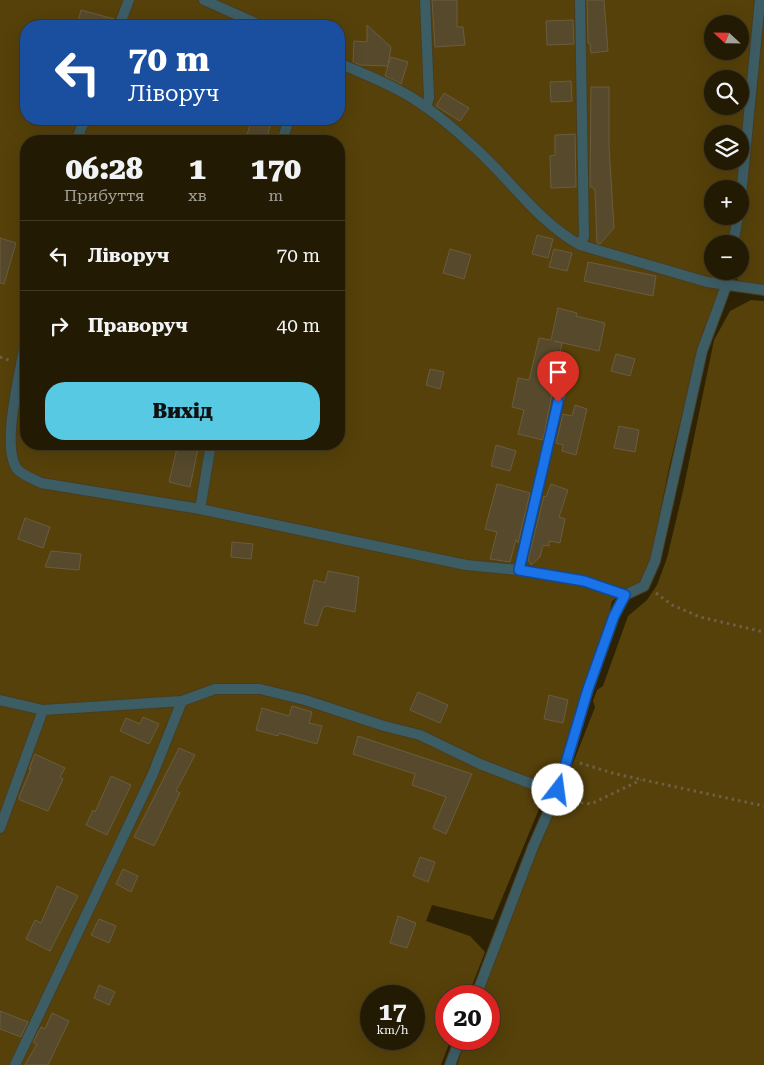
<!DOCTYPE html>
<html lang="uk">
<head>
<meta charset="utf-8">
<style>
  :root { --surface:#221a03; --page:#2a230d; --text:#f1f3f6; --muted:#a2a19a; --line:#3f3825; --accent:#58c9e3 }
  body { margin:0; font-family:"Roboto Serif",serif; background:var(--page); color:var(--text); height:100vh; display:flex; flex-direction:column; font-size:19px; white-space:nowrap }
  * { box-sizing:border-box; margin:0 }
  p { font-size:16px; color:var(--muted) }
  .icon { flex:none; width:28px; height:28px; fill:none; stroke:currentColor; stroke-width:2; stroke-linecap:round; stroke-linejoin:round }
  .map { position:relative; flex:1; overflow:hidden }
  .side { position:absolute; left:20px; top:135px; width:325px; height:315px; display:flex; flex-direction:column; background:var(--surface); border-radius:20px; box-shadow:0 5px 20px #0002,0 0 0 1px var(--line) }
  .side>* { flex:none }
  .guide { position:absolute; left:20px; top:20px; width:325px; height:105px; border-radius:20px; box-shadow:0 5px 20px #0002,0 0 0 1px var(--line); background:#1a4fa0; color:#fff; overflow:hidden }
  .needle { width:32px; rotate:292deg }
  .controls { position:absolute; left:704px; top:15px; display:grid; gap:10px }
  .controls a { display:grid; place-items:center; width:45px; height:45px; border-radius:50%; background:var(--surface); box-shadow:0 5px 20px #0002,0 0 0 1px var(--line); font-size:25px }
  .speed { position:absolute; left:360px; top:985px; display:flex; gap:10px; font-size:25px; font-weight:700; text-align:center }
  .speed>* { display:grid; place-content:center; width:65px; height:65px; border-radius:50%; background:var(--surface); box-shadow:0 5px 20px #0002,0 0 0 1px var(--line); line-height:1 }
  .speed small { font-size:12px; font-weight:400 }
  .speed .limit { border:8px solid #d22; background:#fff; color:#111 }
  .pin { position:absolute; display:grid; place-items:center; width:42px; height:42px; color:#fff; margin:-51px -21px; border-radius:50% 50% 50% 0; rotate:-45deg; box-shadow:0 0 5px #0007 }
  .pin .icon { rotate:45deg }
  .me { position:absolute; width:55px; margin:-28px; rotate:15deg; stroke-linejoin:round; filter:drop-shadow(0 0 4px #0008) }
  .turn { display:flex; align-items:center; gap:18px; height:105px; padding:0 25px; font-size:22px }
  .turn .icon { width:65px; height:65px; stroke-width:2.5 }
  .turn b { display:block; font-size:35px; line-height:42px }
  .eta { display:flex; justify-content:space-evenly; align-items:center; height:85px; text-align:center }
  .eta b { font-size:30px; font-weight:800; line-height:35px }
  .action { display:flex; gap:10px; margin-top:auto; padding:10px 25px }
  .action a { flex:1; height:58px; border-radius:20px; background:var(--accent); color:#111; font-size:20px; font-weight:800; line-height:58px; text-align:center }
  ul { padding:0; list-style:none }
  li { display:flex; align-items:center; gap:15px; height:70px; padding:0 25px; border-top:1px solid var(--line) }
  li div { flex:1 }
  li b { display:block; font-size:19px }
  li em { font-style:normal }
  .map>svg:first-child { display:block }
  .green { fill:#56410a; fill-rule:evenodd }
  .building { fill:#56492c; stroke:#6a5d3f }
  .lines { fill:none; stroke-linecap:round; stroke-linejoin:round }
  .lane-casing { stroke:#483d21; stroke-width:12 }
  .path { stroke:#6b6046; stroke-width:3; stroke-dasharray:2.5 4; stroke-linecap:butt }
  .lane { stroke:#3d5d65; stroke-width:10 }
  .route-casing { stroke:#114b97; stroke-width:12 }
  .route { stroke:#1a73e8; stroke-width:9 }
</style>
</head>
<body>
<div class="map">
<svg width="764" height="1065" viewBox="0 0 764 1065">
  <rect width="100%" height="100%" fill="#2e2204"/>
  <!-- green -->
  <path class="green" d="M0,0H757L739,189H712V216H734L729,244H712V271H724L720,291L703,331L697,352L669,468L649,566L641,582L612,601L606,630L565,754L544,797L493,920L432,905L426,921L470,936L485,952L468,996H446V1039H451L441,1065H0ZM712,24H740V51H712ZM26,26H339V119H26ZM712,79H740V106H712ZM712,134H740V161H712ZM26,141H339V444H26ZM371,996H414V1039H371Z
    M764,0V289L738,281L735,271H740V244H737L747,185Z
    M751,300L764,301V1065H457L466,1039H489V996H481C516,898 558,804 595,707L593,701L597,690L603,686L628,616L647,600L657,585L667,558L683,491L714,340L730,311Z"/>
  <!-- building -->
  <path class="building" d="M432,0H457V27H463L465,45L435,47Z
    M587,0H604L608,51L591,53L590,43H588Z
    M81,10L114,19L112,26H77Z
    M573,20L574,44L547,45L546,21Z
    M367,25L391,47L388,65L391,57L408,62L401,84L385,76L388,66L360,65L353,62L354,41L367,42Z
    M571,81L572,101L551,102L550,82Z
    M591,87H609V146L614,228L600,244L597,243L595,191L593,187H590Z
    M444,93L469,108L460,121L436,106Z
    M252,119H272L266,141H245Z
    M575,134L576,187L551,188L550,156L555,155V135Z
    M537,235L553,239L548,258L532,254Z
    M0,238L16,243L4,284L0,283Z
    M450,249L471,255L464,279L443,273Z
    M554,249L572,253L567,271L549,267Z
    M588,262L656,276L653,296L584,281Z
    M558,308L577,313L576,316L605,323L599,351L554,341L562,343L543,440L518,434L524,410L512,407L518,378L529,380L539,338L551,340Z
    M616,354L635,359L630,376L611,371Z
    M430,369L444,372L440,389L426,385Z
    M575,405L587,409L576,455L562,451L563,445L556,443L563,414L572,416Z
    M619,426L639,430L635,452L614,448Z
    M178,444H199L190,487L169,482Z
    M496,445L516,451L510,471L491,466Z
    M497,484L530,493L518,543L516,539L510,562L490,559L497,532L485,529Z
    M551,484L568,490L559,517L565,519L560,543L549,541V546L543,545L540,557L531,565L528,560L544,496L546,497Z
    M25,518L50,527L43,548L18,539Z
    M232,542L253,544L251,559L231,557Z
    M51,551L81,554L79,570L45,567Z
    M328,571L359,577L355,612L326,606L323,608L317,626L304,623L314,580L325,583Z
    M418,692L448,705L440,723L410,710Z
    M549,695L568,700L563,723L544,719Z
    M292,706L312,712L309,723L322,726L317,744L279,733L278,736L256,730L262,708L289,716Z
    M143,717L159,724L149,744L120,731L126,718L140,724Z
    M358,736L472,774L446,834L433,828L446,797L412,785L415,774L353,754Z
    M179,748L195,755L176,791L180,793L154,846L134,837Z
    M35,754L65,768L60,777L63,779L48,811L20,800L19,797L31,769H29Z
    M111,776L131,785L107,835L86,825L93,810L95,812Z
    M420,857L435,862L428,882L413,876Z
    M123,869L138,876L131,892L116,884Z
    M57,886L78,896L50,951L26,939L35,920L41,923Z
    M398,916L416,923L407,948L390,943Z
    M99,919L116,926L109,943L91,935Z
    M99,985L115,992L109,1005L94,998Z
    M0,1011L28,1022L21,1037L0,1029Z
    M52,1013L69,1021L48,1065H25L37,1044L33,1042L41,1027L45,1029Z"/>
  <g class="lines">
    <!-- lane casing -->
    <g class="lane-casing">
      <path id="lane" d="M204,0L262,26
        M425,0L429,98L426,107
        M119,26L129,0
        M339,63C368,76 401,88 427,108C443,119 459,133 474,147C510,179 537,221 580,245L707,282L764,290
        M76,141L85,119
        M282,141L289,119
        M740,206L760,0
        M733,244L738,216
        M580,245L584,237L580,0
        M26,337C22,367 0,445 17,469C22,475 34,479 41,483L200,509L466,565L519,570L584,581L625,595
        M200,509L211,444
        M519,570L567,367
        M0,700L43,710L182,701L215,689H260L305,700L384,726L420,735L480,764L532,784L558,790
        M0,828L43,710
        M476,996L533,847L558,790L588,689L614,616L625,595L644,586L655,561L702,351L726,286L728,271
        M15,1065L152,776L182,701
        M450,1065L460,1039"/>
    </g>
    <!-- path -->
    <path class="path" d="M0,357L9,360
      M656,593L672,605L700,617L764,632
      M580,763L616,774L764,806
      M568,801L591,804L641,780"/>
    <!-- lane -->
    <use href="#lane" class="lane"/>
  </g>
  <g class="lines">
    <!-- route casing -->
    <g class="route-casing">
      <path id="route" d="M558,790L588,689L614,616L625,595L584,581L519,570L558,402"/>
    </g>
    <!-- route -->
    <use href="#route" class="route"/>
  </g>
</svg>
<div class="controls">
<a><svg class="needle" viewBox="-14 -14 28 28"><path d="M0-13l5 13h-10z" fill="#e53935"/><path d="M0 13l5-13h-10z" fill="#a2a19a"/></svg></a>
<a><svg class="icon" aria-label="search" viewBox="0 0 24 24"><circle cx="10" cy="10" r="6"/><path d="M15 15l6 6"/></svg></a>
<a><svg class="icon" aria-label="layers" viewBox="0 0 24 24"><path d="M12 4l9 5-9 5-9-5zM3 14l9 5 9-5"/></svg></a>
<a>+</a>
<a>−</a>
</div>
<div class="speed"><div>17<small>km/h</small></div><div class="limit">20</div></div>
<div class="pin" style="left:558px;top:402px;background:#d93025"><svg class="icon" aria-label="arrive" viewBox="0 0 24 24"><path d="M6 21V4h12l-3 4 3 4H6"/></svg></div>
<svg class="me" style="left:558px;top:790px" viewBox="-20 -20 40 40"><circle r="19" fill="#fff"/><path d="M0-13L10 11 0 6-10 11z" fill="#1a73e8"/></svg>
<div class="guide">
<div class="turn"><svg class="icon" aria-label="left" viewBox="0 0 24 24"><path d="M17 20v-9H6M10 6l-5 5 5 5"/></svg><div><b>70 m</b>Ліворуч</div></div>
</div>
<section class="side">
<div class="eta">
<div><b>06:28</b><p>Прибуття</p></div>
<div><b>1</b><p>хв</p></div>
<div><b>170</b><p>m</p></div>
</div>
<ul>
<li><svg class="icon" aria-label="left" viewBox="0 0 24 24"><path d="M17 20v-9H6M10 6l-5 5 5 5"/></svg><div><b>Ліворуч</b></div><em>70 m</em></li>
<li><svg class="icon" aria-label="right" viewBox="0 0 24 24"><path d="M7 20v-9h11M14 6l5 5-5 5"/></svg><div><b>Праворуч</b></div><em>40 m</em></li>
</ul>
<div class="action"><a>Вихід</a></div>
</section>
</div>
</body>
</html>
